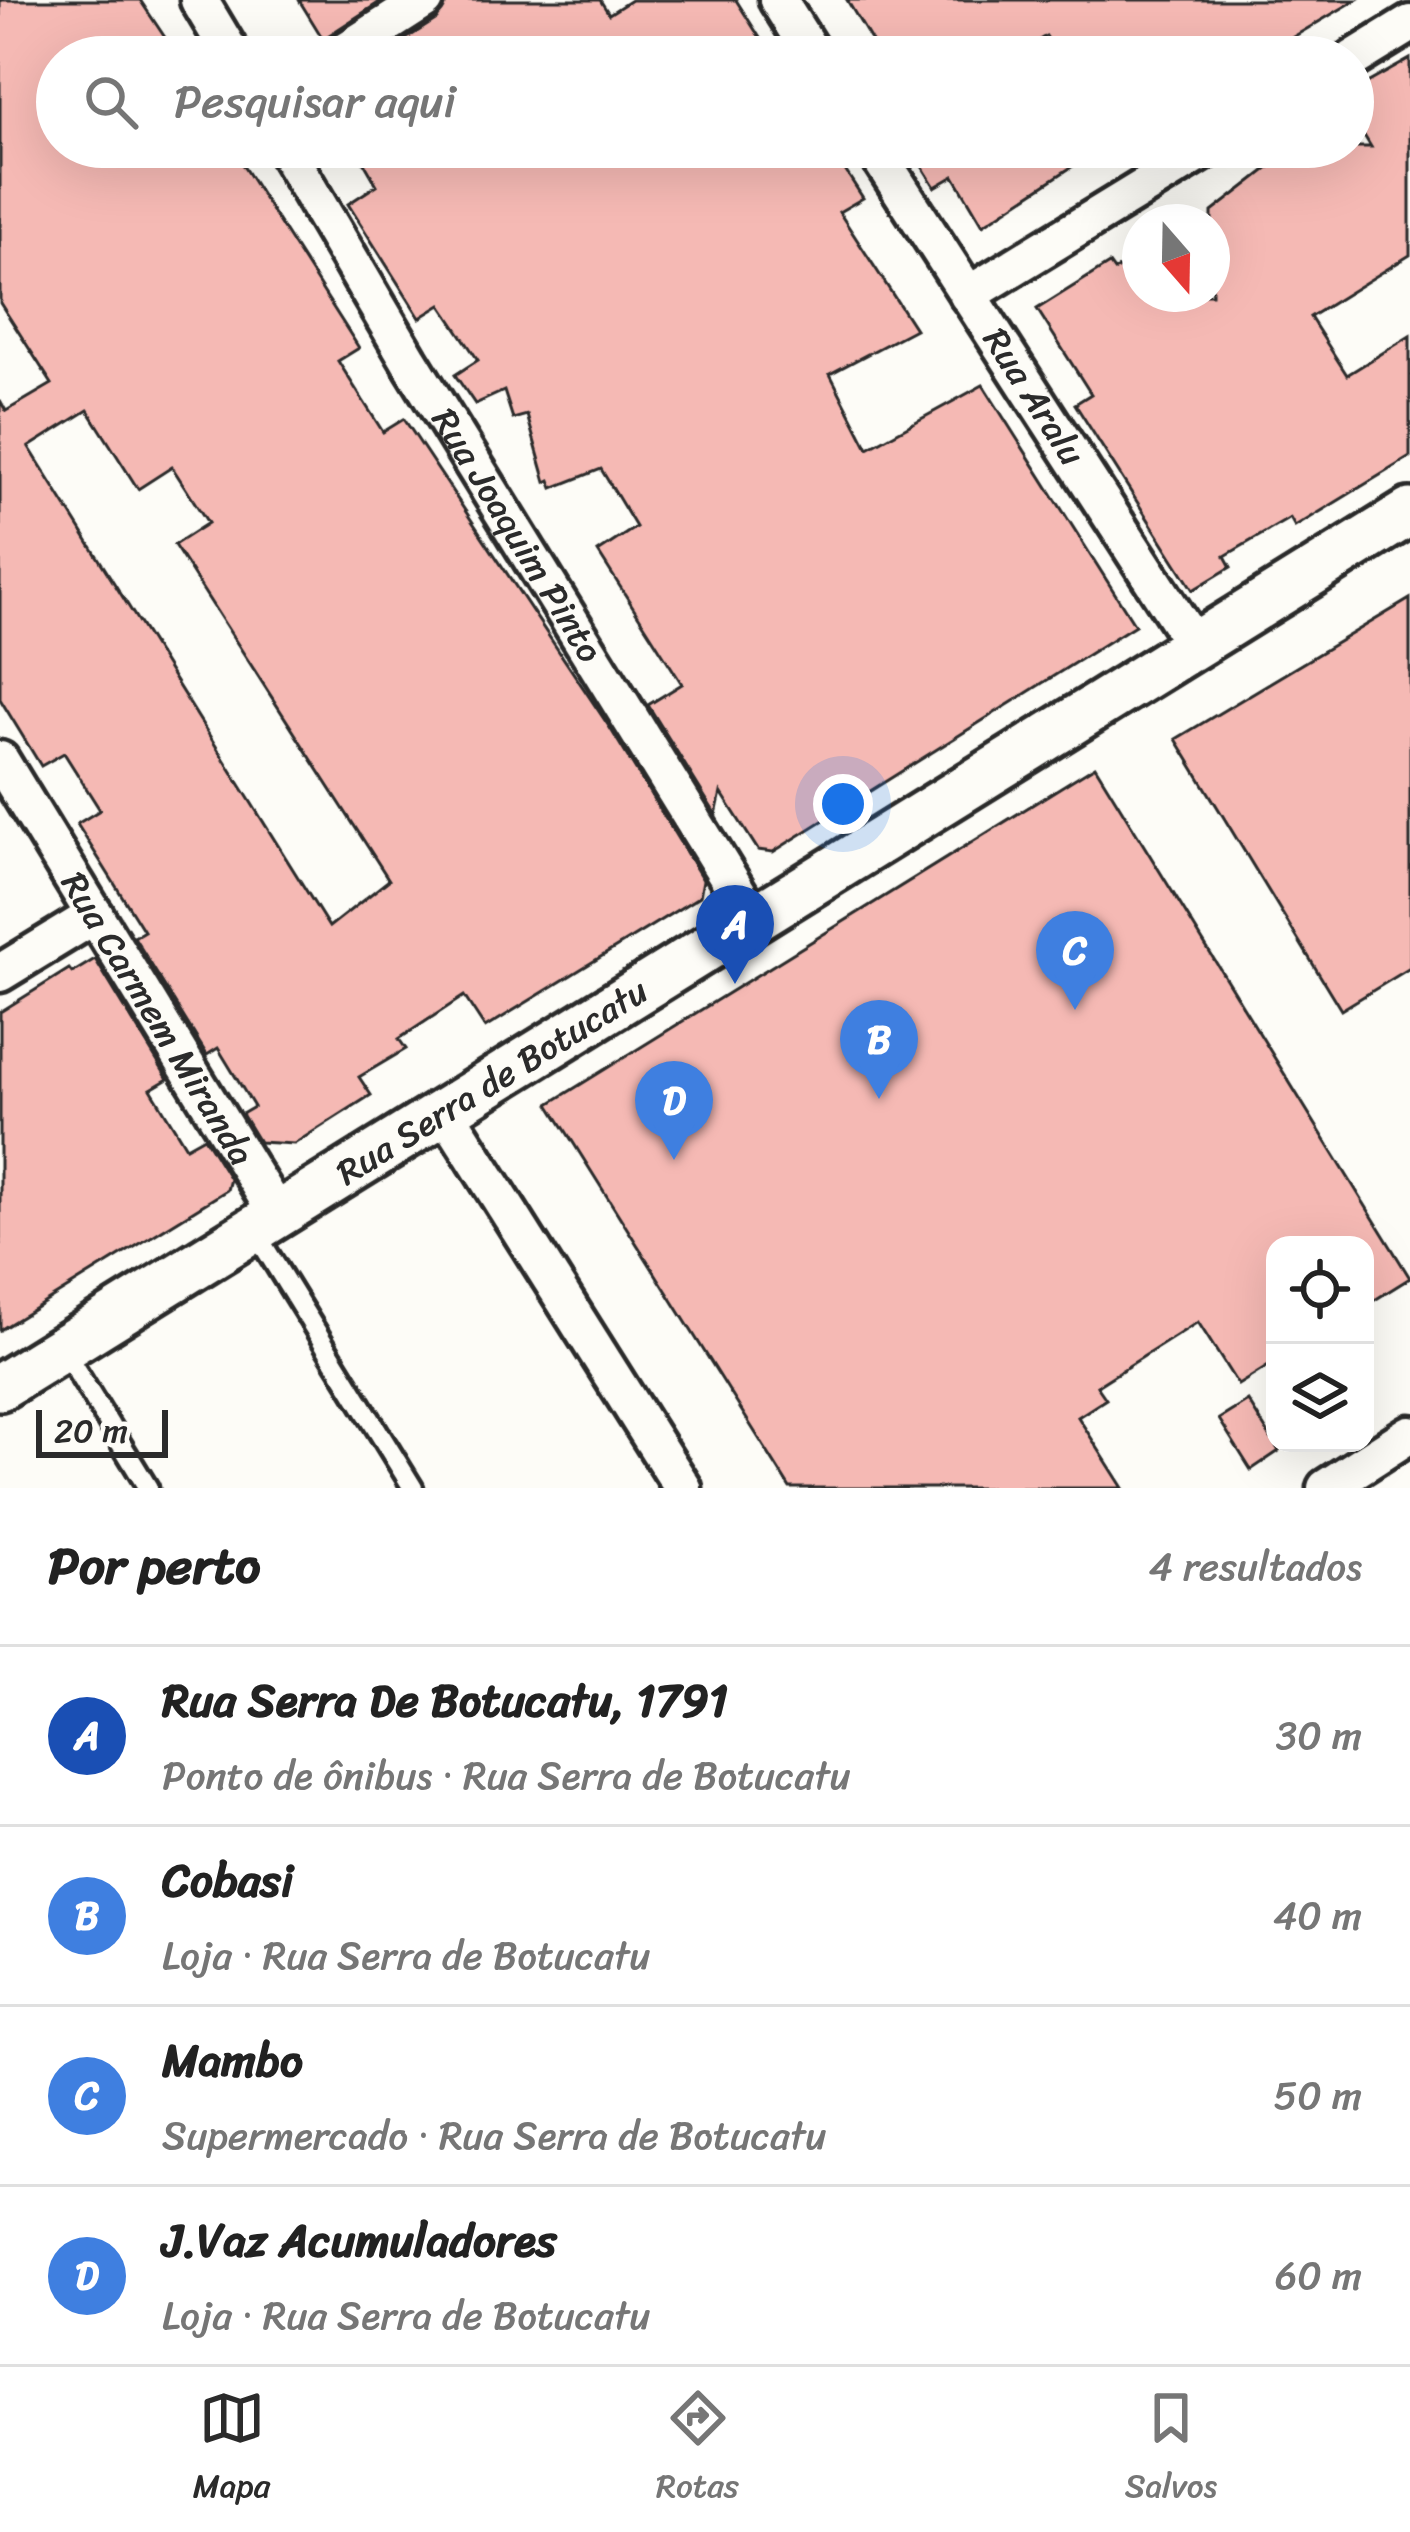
<!DOCTYPE html>
<html lang="pt">
<head>
<meta charset="utf-8">
<style>
  :root { --surface:#fff; --page:#f6f6f6; --text:#222; --muted:#767676; --line:#e0e0e0; --accent:#2b2b2b }
  body { margin:0; font-family:Sriracha,sans-serif; background:var(--page); color:var(--text) }
  .controls { position:absolute; right:36px; bottom:36px; display:grid; overflow:hidden; border-radius:24px; box-shadow:0 12px 48px #0002 }
  .controls button { width:108px; height:108px; display:grid; place-items:center; padding:0; border:0; border-bottom:3px solid var(--line); background:var(--surface); color:var(--text); font:60px sans-serif }
  .compass { position:absolute; left:1122px; top:204px; width:108px; height:108px; border-radius:50%; background:var(--surface); box-shadow:0 12px 48px #0002; rotate:160deg }
  .scale { position:absolute; left:36px; bottom:30px; width:132px; box-sizing:border-box; padding-left:12px; border:6px solid #2b2b2b; border-top:0; font-size:33px; line-height:42px; white-space:nowrap; color:#2b2b2b; -webkit-text-stroke:9px #fdfcf7; paint-order:stroke }
  .you { position:absolute; left:843px; top:804px; width:42px; height:42px; margin:-30px; border:9px solid #fff; border-radius:50%; background:#1a73e8; box-shadow:0 0 0 18px #1a73e833 }
  .badge { display:grid; place-items:center; width:78px; height:78px; border-radius:50%; background:var(--accent); color:#fff; font-size:39px; font-weight:700 }
  .pin { position:absolute; translate:-50% -99px; filter:drop-shadow(0 3px 6px #0008) }
  .pin::after { content:''; position:absolute; top:63px; width:42px; height:36px; background:inherit; clip-path:polygon(0 0,100% 0,50% 100%) }
  .list { margin:0; padding:0; list-style:none }
  h2 { display:flex; justify-content:space-between; align-items:center; height:156px; margin:0; padding:0 48px; font-size:51px }
  h2 small { font-size:39px; font-weight:400; color:var(--muted) }
  .list li { display:grid; grid-template-columns:78px 1fr auto; gap:36px; align-items:center; box-sizing:border-box; height:180px; padding:0 48px; border-top:3px solid var(--line) }
  .list b { display:block; font-size:45px; white-space:nowrap }
  .list p { margin:0; font-size:39px; white-space:nowrap; color:var(--muted) }
  .list em { font-size:39px; font-style:normal; color:var(--muted) }
  .icon { flex:none; width:66px; height:66px; fill:none; stroke:currentColor; stroke-width:2; stroke-linecap:round; stroke-linejoin:round }
  .map { position:relative; flex:none; width:1410px; height:1488px; overflow:hidden }
  .search { position:absolute; background:var(--surface); box-shadow:0 12px 48px #0002; left:36px; right:36px; top:36px; height:132px; display:flex; align-items:center; gap:30px; box-sizing:border-box; padding:0 42px; border-radius:66px; color:var(--muted); font-size:45px }
  .sheet { height:876px; background:var(--surface) }
  nav { display:flex; justify-content:space-around; align-items:center; box-sizing:border-box; height:168px; border-top:3px solid var(--line); background:var(--surface); font-size:33px; color:var(--muted) }
  nav a { display:grid; justify-items:center; gap:6px }
  nav .on { color:var(--accent) }
  .map>svg:first-child { display:block }
  .building { fill:#f5b9b4; stroke:#2b2b2b; stroke-width:3; fill-rule:evenodd }
  .lines { fill:none; stroke-linecap:round; stroke-linejoin:round }
  .service-casing { stroke:#2b2b2b; stroke-width:27 }
  .minor-casing { stroke:#2b2b2b; stroke-width:45 }
  .tertiary-casing { stroke:#2b2b2b; stroke-width:54 }
  .service { stroke:#fdfcf7; stroke-width:18 }
  .minor { stroke:#fdfcf7; stroke-width:36 }
  .tertiary { stroke:#fdfcf7; stroke-width:45 }
  .labels { text-anchor:middle; dominant-baseline:central; stroke-width:10; stroke-linejoin:round; paint-order:stroke }
  .street-label { font-size:36px; fill:#2b2b2b; stroke:#fdfcf7 }
</style>
</head>
<body>
<div class="map">
<svg width="1410" height="1488" viewBox="0 0 1410 1488">
  <rect width="100%" height="100%" fill="#fdfcf7"/>
  <filter id="ink" filterUnits="userSpaceOnUse"><feTurbulence type="fractalNoise" baseFrequency=".00833" numOctaves="2"/><feDisplacementMap in="SourceGraphic" scale="24" xChannelSelector="R" yChannelSelector="G"/><feConvolveMatrix kernelMatrix="1 2 1 2 8 2 1 2 1" color-interpolation-filters="sRGB"/></filter>
  <g filter="url(#ink)">
    <!-- building -->
    <g class="building">
      <path d="M0,0H140L166,39L137,57H57V147H231L359,348L338,361L383,432L404,419L610,728L703,880L700,896L485,1028L464,996L399,1039L406,1049L359,1077L371,1095L294,1144L259,1142L242,1114L254,1107L218,1048L207,1055L134,937L144,931L77,824L100,810L64,753L41,766L0,699V400L6,411L52,384L0,303ZM88,410L138,489L172,467L208,523L174,545L389,880L329,927L29,447Z"/>
      <path d="M299,0H383L323,39Z"/>
      <path d="M447,0H600L609,14L631,0H736L772,57H378L437,19Z"/>
      <path d="M847,0H1356L1259,57H1060L1046,36L1010,57H881Z"/>
      <path d="M1410,59V255L1310,317L1347,375L1410,336V457L1295,527L1290,518L1225,556L1231,567L1193,590L1075,404L1091,394L1037,309L1109,264L1114,271L1140,255V294H1212V212L1296,147H1371L1353,117V91Z"/>
      <path d="M355,147H830L863,198L839,212L915,329L830,374L868,448L983,385L1135,625L773,852L758,850L721,792L716,815L648,705L682,684L598,552L636,527L601,469L553,488L550,480L546,482L527,415L513,419L504,391L475,404L455,375L478,360L441,305L420,318L348,204L377,185Z"/>
      <path d="M910,147H1102L983,225L954,176L935,187Z"/>
      <path d="M1410,599V968L1341,1010L1176,739Z"/>
      <path d="M1095,766L1410,1278L1365,1306V1245H1275V1362L1238,1385L1198,1322L1097,1386L1106,1399L1078,1417L1123,1488H790L549,1104Z"/>
      <path d="M95,959L168,1079L151,1089L186,1147L204,1137L230,1179L227,1190L0,1330V1012L69,969L72,973Z"/>
      <path d="M1248,1401L1279,1451L1251,1470L1219,1419Z"/>
    </g>
    <g class="lines">
      <defs>
        <g id="service">
          <path d="M255,1232L413,1488"/>
          <path d="M63,1349L148,1488"/>
        </g>
        <g id="minor">
          <path d="M199,0L233,57"/>
          <path d="M778,0L814,57"/>
          <path d="M336,57L425,0"/>
          <path d="M1353,59L1410,24"/>
          <path id="s1" d="M284,147L409,360L754,919"/>
          <path id="s2" d="M873,147L1195,646"/>
          <path d="M968,295L1210,147"/>
          <path id="s3" d="M0,760L277,1214"/>
          <path d="M0,973L95,915"/>
          <path d="M445,1111L683,1488"/>
          <path d="M1326,1488L1410,1434"/>
        </g>
        <g id="tertiary">
          <path id="s4" d="M0,1387L1410,512"/>
        </g>
      </defs>
      <!-- service casing -->
      <use href="#service" class="service-casing"/>
      <!-- minor casing -->
      <use href="#minor" class="minor-casing"/>
      <!-- tertiary casing -->
      <use href="#tertiary" class="tertiary-casing"/>
      <!-- service -->
      <use href="#service" class="service"/>
      <!-- minor -->
      <use href="#minor" class="minor"/>
      <!-- tertiary -->
      <use href="#tertiary" class="tertiary"/>
    </g>
  </g>
  <g class="labels">
    <!-- street labels -->
    <g class="street-label">
      <text stroke="none"><textPath href="#s2" startOffset="297">Rua Aralu</textPath></text>
      <text stroke="none"><textPath href="#s1" startOffset="453">Rua Joaquim Pinto</textPath></text>
      <text stroke="none"><textPath href="#s3" startOffset="303">Rua Carmem Miranda</textPath></text>
      <text stroke="none"><textPath href="#s4" startOffset="579">Rua Serra de Botucatu</textPath></text>
    </g>
  </g>
</svg>
<div class="controls">
<button><svg class="icon" aria-label="locate" viewBox="0 0 24 24"><circle cx="12" cy="12" r="6"/><path d="M12 2v4M12 18v4M2 12h4M18 12h4"/></svg></button>
<button><svg class="icon" aria-label="layers" viewBox="0 0 24 24"><path d="M12 4l9 5-9 5-9-5zM3 14l9 5 9-5"/></svg></button>
</div>
<svg class="compass" viewBox="-18 -18 36 36"><path d="M0-13l5 13h-10z" fill="#e53935"/><path d="M0 13l5-13h-10z" fill="#767676"/></svg>
<div class="scale">20 m</div>
<div class="you"></div>
<div class="pin badge" style="left:735px;top:984px;background:#1a4fb4">A</div>
<div class="pin badge" style="left:879px;top:1099px;background:#3f7fe0">B</div>
<div class="pin badge" style="left:1075px;top:1010px;background:#3f7fe0">C</div>
<div class="pin badge" style="left:674px;top:1160px;background:#3f7fe0">D</div>
<div class="search"><svg class="icon" aria-label="search" viewBox="0 0 24 24"><circle cx="10" cy="10" r="6"/><path d="M15 15l6 6"/></svg>Pesquisar aqui</div>
</div>
<section class="sheet">
<h2>Por perto<small>4 resultados</small></h2>
<ul class="list">
<li><span class="badge" style="background:#1a4fb4">A</span><div><b>Rua Serra De Botucatu, 1791</b><p>Ponto de ônibus · Rua Serra de Botucatu</p></div><em>30 m</em></li>
<li><span class="badge" style="background:#3f7fe0">B</span><div><b>Cobasi</b><p>Loja · Rua Serra de Botucatu</p></div><em>40 m</em></li>
<li><span class="badge" style="background:#3f7fe0">C</span><div><b>Mambo</b><p>Supermercado · Rua Serra de Botucatu</p></div><em>50 m</em></li>
<li><span class="badge" style="background:#3f7fe0">D</span><div><b>J.Vaz Acumuladores</b><p>Loja · Rua Serra de Botucatu</p></div><em>60 m</em></li>
</ul>
</section>
<nav>
<a class="on"><svg class="icon" aria-label="map" viewBox="0 0 24 24"><path d="M3 6l6-2 6 2 6-2v14l-6 2-6-2-6 2zM9 4v14M15 6v14"/></svg>Mapa</a>
<a><svg class="icon" aria-label="directions" viewBox="0 0 24 24"><path d="M12 3l9 9-9 9-9-9zM9 14v-3h6M13 9l2 2-2 2"/></svg>Rotas</a>
<a><svg class="icon" aria-label="saved" viewBox="0 0 24 24"><path d="M7 4h10v16l-5-4-5 4z"/></svg>Salvos</a>
</nav>
</body>
</html>
